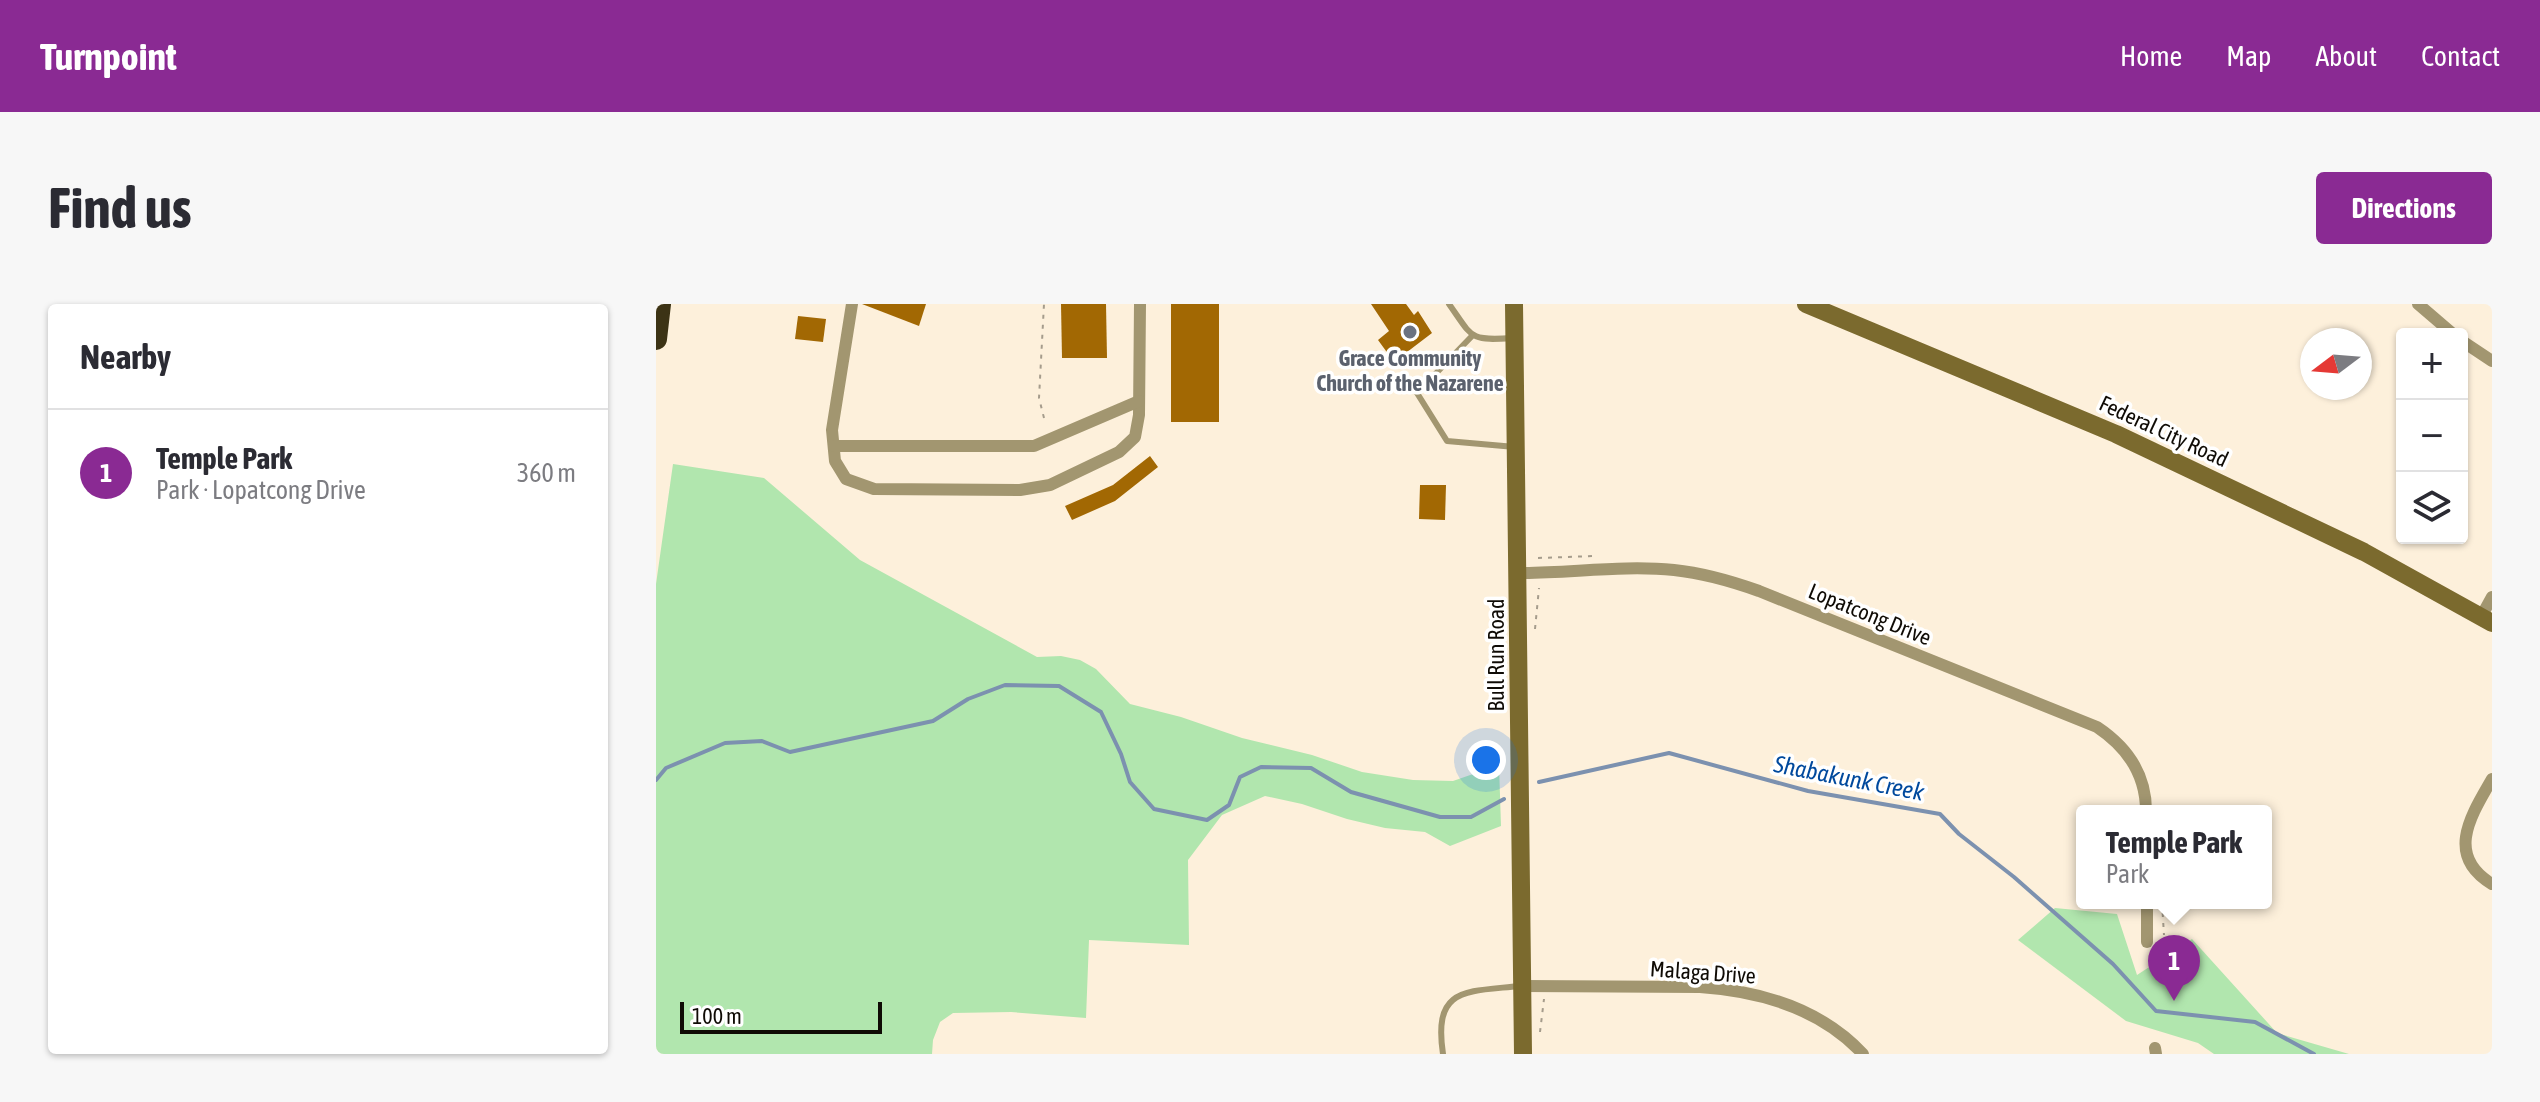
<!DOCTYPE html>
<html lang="en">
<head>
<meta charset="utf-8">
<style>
  :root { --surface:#fff; --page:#f7f7f7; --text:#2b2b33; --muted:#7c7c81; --line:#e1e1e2; --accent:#8a2a93 }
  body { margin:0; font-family:"Asap Condensed",sans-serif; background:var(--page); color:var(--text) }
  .controls { position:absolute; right:24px; top:24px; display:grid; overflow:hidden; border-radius:8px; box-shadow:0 2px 6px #0004 }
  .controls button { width:72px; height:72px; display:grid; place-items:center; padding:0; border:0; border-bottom:2px solid var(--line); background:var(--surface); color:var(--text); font:40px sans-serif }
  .compass { position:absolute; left:1644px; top:24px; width:72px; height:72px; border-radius:50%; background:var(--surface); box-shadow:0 2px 6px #0004; rotate:254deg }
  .scale { position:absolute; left:24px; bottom:20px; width:202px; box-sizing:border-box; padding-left:8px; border:4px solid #0f0b05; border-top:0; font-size:22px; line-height:28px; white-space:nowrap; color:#0f0b05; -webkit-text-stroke:6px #fff; paint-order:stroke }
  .you { position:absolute; left:830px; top:456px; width:28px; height:28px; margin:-20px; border:6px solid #fff; border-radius:50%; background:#1a73e8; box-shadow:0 0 0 12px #1a73e833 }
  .badge { display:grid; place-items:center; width:52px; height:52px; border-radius:50%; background:var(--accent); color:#fff; font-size:26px; font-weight:700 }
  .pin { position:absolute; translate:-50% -66px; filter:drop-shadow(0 2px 4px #0008) }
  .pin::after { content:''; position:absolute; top:42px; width:28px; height:24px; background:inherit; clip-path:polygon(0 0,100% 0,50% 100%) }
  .popup { position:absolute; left:1420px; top:501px; width:196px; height:104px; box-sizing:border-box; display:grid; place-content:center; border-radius:8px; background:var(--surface); filter:drop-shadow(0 2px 6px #0005); font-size:26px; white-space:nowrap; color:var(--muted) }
  .popup b { font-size:30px; color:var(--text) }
  .popup::after { content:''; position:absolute; left:50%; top:100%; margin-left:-16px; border:16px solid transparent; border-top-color:var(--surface) }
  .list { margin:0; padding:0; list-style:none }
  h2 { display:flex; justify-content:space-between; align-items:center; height:104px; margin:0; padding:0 32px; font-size:34px }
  h2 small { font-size:26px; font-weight:400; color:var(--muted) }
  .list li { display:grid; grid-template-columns:52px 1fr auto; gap:24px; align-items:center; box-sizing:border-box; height:128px; padding:0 32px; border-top:2px solid var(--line) }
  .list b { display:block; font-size:30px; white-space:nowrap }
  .list p { margin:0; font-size:26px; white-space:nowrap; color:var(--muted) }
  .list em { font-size:26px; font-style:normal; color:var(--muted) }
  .icon { flex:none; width:44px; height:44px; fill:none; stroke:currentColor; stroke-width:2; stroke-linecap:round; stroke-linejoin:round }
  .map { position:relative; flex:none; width:1836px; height:750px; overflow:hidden; border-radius:8px }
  header { display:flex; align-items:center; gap:48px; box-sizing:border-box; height:112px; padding:0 40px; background:var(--accent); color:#fff }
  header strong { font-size:38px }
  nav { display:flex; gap:44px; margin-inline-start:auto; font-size:28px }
  .intro { display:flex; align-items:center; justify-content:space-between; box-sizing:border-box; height:192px; padding:0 48px }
  h1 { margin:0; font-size:56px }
  .button { padding:20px 36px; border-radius:8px; background:var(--accent); color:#fff; font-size:28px; font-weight:700 }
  main { display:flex; gap:48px; padding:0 48px }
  aside { flex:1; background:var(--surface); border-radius:8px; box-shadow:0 2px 6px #0004 }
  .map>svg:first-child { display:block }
  .green { fill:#b1e6ae }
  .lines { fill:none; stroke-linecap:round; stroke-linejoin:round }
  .stream { stroke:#7c91af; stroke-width:4 }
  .building { fill:#a26803 }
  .path { stroke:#a59c8c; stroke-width:2; stroke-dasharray:4 6; stroke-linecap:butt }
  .lane { stroke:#a29670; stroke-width:6 }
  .street { stroke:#a29670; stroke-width:12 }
  .secondary { stroke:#7b6a2e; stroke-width:18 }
  .highway { stroke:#3c3315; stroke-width:22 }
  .worship-dot { fill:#6b7280; stroke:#fff; stroke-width:3 }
  .labels { text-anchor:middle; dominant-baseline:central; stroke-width:7; stroke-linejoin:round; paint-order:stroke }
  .worship-label { font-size:22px; font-weight:bold; fill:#5b616d; stroke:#fff }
  .street-label { font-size:22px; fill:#0f0b05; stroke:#fff }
  .water-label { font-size:24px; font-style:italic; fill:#00499d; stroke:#fff }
</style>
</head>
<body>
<header>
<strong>Turnpoint</strong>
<nav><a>Home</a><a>Map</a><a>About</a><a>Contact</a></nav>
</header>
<div class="intro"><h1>Find us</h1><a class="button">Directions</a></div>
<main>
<aside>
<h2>Nearby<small></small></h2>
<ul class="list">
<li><span class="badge">1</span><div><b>Temple Park</b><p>Park · Lopatcong Drive</p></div><em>360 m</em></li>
</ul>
</aside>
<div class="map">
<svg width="1836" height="750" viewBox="0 0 1836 750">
  <rect width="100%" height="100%" fill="#fdf0db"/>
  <!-- green -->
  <g class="green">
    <path d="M17,160L108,174L204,256L381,353L405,352L424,356L440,365L474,400L525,413L586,434L656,451L706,468L757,476L797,477L843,461L845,522L794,542L769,528L729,524L691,515L646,500L609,492L566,511L532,556L533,641L433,636L430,714L355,708L297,709L284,718L277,736L276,750H0V280Z"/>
    <path d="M1399,604L1461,610L1481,671L1536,635L1621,729L1693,750H1558L1542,739L1470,717L1362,636Z"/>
  </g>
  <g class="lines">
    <!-- stream -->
    <g class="stream">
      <path d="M0,476L10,464L69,439L106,437L134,448L277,417L312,395L349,381L403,382L445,408L465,450L474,478L498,505L551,516L573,501L584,473L605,463L655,464L695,488L784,513H815L848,495"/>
      <path d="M883,478L1013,449L1152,487L1284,510L1303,530L1358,573L1457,660L1500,707L1599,718L1658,750"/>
    </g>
  </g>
  <!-- building -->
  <g class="building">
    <path d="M206,0H270L263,22Z"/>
    <path d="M405,0H450L451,54H406Z"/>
    <rect x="515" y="0" width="48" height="118"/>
    <path d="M715,0H750L758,11L762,7L776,29L738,58L722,36L733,27Z"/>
    <path d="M142,12L170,15L167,38L139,35Z"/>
    <path d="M494,152L502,163L459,197L416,216L409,202L457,181Z"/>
    <path d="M764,181H790L789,216L763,215Z"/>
  </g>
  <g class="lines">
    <!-- path -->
    <g class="path">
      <path d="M388,114L383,94L388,0"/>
      <path d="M882,254L939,252"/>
      <path d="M879,325L883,284"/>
      <path d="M1506,599L1508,631"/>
      <path d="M884,728L888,695"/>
    </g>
    <!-- lane -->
    <g class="lane">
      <path d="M793,0C817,34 813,37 856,34"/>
      <path d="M816,32L761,89L791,137L859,143"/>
      <path d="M787,750C777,683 809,688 863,682"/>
    </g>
    <!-- street -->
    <g class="street">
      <path d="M196,0L176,126L179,157L190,175L218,185L364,186L394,181L463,148L479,133L483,111L484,0"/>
      <path d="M1762,0L1797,30"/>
      <path d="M1806,37L1836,57"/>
      <path d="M178,142H378L483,97"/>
      <path d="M863,269C915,269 967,261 1018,266C1047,269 1075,277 1103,287L1441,423C1471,443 1490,470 1490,507"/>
      <path d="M1825,313L1836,293"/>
      <path d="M1836,475C1816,510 1788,551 1836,580"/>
      <path d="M1491,599V638"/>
      <path d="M867,682L1044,683C1104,687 1164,704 1207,750"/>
      <path d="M1499,744L1500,750"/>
    </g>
    <!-- secondary -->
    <g class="secondary">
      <path d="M858,0L867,750"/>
      <path d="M1150,0L1460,130L1708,248L1836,319"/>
    </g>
    <!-- highway -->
    <path class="highway" d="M0,35L4,0"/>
  </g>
  <!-- markers -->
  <circle class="worship-dot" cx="754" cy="28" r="8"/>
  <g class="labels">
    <!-- worship labels -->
    <g class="worship-label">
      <text x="754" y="54">Grace Community<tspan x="754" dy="25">Church of the Nazarene</tspan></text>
    </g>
    <!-- street labels -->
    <g class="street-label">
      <text transform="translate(1508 127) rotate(25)">Federal City Road</text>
      <text transform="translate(1214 310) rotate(22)">Lopatcong Drive</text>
      <text transform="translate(840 351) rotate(-90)">Bull Run Road</text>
      <text transform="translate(1047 668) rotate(4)">Malaga Drive</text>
    </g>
    <!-- water labels -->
    <g class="water-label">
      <text transform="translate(1193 474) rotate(11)">Shabakunk Creek</text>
    </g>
  </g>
</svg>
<div class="controls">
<button>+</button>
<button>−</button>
<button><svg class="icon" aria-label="layers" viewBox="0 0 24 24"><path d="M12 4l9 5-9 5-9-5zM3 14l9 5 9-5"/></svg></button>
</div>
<svg class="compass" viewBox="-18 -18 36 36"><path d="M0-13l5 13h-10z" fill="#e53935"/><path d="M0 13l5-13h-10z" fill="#7c7c81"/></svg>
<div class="scale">100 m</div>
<div class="you"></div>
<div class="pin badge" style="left:1518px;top:697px">1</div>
<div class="popup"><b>Temple Park</b>Park</div>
</div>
</main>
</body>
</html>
